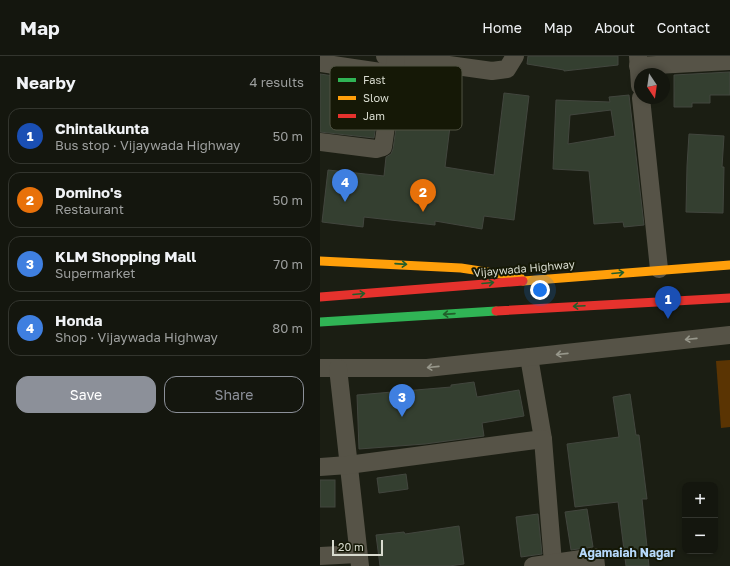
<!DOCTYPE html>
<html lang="en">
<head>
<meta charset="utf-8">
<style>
  :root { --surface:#14160e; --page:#21231c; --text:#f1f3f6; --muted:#9d9f9e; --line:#33352e; --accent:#8c9099 }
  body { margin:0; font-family:"Golos Text",sans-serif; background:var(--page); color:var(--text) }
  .controls { position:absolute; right:12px; bottom:12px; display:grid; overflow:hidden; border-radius:8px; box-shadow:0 2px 6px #0003 }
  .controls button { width:36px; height:36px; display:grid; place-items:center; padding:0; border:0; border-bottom:1px solid var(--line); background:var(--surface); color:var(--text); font:20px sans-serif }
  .compass { position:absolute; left:314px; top:12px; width:36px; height:36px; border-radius:50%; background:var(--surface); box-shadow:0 2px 6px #0003; rotate:167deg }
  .scale { position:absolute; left:12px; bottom:10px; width:51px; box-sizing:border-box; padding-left:4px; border:2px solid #d8dbcf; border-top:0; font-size:11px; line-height:14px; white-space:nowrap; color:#d8dbcf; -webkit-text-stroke:3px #151806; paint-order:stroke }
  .you { position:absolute; left:220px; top:234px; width:14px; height:14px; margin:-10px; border:3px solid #fff; border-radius:50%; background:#1a73e8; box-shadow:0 0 0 6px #1a73e833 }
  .badge { display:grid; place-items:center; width:26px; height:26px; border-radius:50%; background:var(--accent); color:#fff; font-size:13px; font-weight:700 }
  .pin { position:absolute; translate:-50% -33px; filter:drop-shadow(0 1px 2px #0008) }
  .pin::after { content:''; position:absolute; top:21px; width:14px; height:12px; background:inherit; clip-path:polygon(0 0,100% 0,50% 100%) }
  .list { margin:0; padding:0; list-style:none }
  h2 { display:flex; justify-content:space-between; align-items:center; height:52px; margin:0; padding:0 16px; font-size:17px }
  h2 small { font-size:13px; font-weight:400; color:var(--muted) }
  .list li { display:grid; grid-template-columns:26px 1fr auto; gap:12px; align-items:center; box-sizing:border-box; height:56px; margin:0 8px 8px; padding:0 8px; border:1px solid var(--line); border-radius:12px }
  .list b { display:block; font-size:15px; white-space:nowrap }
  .list p { margin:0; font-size:13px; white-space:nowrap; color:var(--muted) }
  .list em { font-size:13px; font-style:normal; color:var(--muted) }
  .actions { display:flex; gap:8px; padding:12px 16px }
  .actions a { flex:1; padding:9px 0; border:1px solid var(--accent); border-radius:12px; text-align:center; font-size:14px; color:var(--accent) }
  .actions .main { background:var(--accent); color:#fff }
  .map { position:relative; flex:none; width:410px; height:510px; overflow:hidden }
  header { display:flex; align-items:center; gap:24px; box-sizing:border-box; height:56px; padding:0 20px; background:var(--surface); border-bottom:1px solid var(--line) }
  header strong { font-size:19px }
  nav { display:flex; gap:22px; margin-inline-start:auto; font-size:14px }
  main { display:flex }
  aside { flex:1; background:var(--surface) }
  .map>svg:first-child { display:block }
  .green { fill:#5a3403 }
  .building { fill:#343f30; stroke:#42463e; fill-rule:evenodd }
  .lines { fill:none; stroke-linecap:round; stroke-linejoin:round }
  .street { stroke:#565347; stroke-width:18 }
  .fast { stroke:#30b455; stroke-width:9 }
  .slow { stroke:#ff9f0a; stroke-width:9 }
  .jam { stroke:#e5322d; stroke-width:9 }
  .oneway { stroke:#215e2a }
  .oneway2 { stroke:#97978b }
  .labels { text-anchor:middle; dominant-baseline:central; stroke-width:4; stroke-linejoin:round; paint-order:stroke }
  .street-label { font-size:11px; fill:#d8dbcf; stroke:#151806 }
  .neighbourhood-label { font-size:12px; font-weight:bold; fill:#b6d9fb; stroke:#151806 }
  .key { fill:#151806; stroke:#505242; stroke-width:1 }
  .key-label { font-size:11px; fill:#d8dbcf }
</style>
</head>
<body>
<header>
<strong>Map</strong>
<nav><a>Home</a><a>Map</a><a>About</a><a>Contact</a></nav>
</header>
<main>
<aside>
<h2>Nearby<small>4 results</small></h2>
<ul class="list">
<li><span class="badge" style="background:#1a4fb4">1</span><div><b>Chintalkunta</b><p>Bus stop · Vijaywada Highway</p></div><em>50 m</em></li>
<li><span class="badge" style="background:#e8710a">2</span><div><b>Domino's</b><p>Restaurant</p></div><em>50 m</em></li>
<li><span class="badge" style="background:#3f7fe0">3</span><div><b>KLM Shopping Mall</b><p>Supermarket</p></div><em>70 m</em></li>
<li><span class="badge" style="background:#3f7fe0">4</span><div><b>Honda</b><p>Shop · Vijaywada Highway</p></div><em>80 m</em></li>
</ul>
<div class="actions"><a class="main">Save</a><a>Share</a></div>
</aside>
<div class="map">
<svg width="410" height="510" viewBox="0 0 410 510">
  <rect width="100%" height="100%" fill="#1b1e13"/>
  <!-- green -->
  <path class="green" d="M410,304V371L401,372L396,305Z"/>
  <!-- building -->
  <g class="building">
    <path d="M208,0H298V9L244,15V14L207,8Z"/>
    <path d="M410,16V39H390V47H372V51H354V19Z"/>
    <path d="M0,18L62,27L54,82L0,76Z"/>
    <path d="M83,24L135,30L125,111L174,119L184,37L209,40L194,164L164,160L162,173L115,165V169L44,161L43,171L2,166L8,114L64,120L66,101L71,98L73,93Z"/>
    <path d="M309,39L324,169L304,171L303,166L274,168L269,115L233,113L236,44L290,46L289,41ZM291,54L295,80L248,88L250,59Z"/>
    <path d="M369,78L404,80L402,111H404L403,157L366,156L367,110Z"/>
    <path d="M154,326L157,341L199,334L204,360L162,367L164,380L105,388L39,393L37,339L131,331V329Z"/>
    <path d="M310,338L316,379H319L327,443H322L329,510H306L298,446L255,451L247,388L299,381L293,341Z"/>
    <path d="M86,418L88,433L59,437L57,422Z"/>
    <rect x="0" y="424" width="15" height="27"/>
    <path d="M267,453L273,491L251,494L245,456Z"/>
    <path d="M218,458L222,498L201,501L196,461Z"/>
    <path d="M139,470L144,508L129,510H60L56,479L84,476L85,478Z"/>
  </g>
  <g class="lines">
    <!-- street -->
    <g class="street">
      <path d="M65,0L172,15L187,13L195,0"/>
      <path d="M318,0L320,30"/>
      <path d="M0,7L74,18"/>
      <path d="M318,10L410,5"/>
      <path d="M321,42L339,213"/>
      <path d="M0,86L56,93L63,91L76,2"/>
      <path d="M209,301L223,383"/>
      <path d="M0,312H107L410,279"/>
      <path d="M18,312L40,510"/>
      <path d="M0,411L28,409L223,383L233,507"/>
      <path d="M0,500L38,498"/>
      <path d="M213,510L275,501L276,510"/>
    </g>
    <!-- fast -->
    <path class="fast" d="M0,266L176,255"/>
    <!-- slow -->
    <g class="slow">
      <path d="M0,205L141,212L200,221"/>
      <path d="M203,225L410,209"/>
    </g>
    <!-- jam -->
    <g class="jam">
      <path d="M0,241L203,225"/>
      <path d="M176,255L410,242"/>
    </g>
  </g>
  <!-- one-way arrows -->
  <defs><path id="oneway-shaft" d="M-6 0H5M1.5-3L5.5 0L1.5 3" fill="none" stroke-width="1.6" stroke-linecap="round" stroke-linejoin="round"/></defs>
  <g class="oneway">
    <use href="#oneway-shaft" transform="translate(81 208) rotate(4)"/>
    <use href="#oneway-shaft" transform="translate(298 217) rotate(-5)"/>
    <use href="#oneway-shaft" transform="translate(168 227) rotate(-5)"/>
    <use href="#oneway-shaft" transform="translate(39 238) rotate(-5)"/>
    <use href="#oneway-shaft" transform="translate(259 250) rotate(177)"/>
    <use href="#oneway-shaft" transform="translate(129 258) rotate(176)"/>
  </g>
  <g class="oneway2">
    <use href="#oneway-shaft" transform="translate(371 283) rotate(174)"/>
    <use href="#oneway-shaft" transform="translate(242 298) rotate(174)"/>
    <use href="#oneway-shaft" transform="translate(113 311) rotate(174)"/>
  </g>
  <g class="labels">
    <!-- street labels -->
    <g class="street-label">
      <text transform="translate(204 212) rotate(-5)">Vijaywada Highway</text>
    </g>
    <!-- neighbourhood labels -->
    <g class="neighbourhood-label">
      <text x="307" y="496">Agamaiah Nagar</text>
    </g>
  </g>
  <!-- legend -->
  <rect x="10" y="10" width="132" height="64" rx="6" class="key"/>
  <rect x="18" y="22" width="18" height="4" fill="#30b455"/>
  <rect x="18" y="40" width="18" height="4" fill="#ff9f0a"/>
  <rect x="18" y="58" width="18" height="4" fill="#e5322d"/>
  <g class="key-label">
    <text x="43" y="28">Fast</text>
    <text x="43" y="46">Slow</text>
    <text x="43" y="64">Jam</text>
  </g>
</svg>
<div class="controls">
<button>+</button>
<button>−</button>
</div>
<svg class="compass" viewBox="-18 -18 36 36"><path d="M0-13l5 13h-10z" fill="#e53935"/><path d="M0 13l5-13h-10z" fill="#9d9f9e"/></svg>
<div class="scale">20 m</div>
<div class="you"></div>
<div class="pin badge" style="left:348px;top:263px;background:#1a4fb4">1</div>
<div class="pin badge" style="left:103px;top:156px;background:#e8710a">2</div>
<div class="pin badge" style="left:82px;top:361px;background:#3f7fe0">3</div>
<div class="pin badge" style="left:25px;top:146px;background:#3f7fe0">4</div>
</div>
</main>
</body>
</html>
